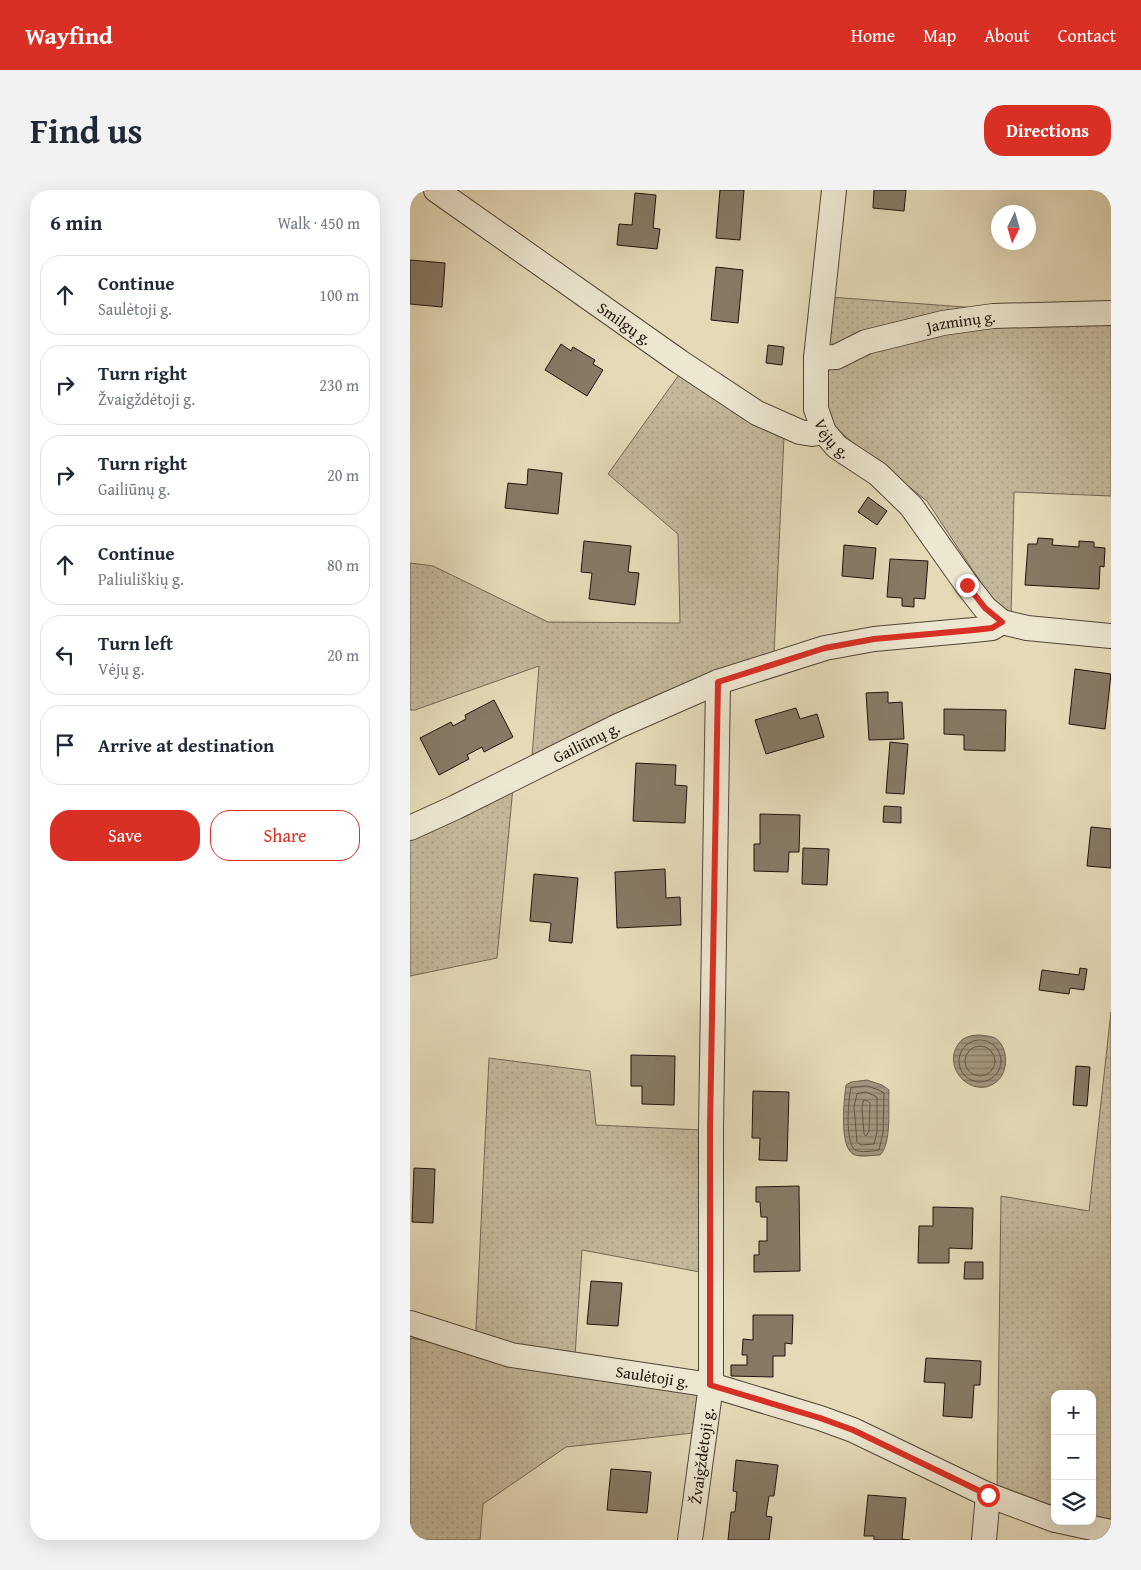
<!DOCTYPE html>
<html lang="en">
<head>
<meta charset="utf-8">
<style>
  :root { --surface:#fff; --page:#f2f2f3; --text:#1f2937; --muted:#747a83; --line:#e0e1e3; --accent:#d93025 }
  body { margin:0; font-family:"Gentium Book Plus",serif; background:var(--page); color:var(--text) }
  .controls { position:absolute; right:15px; bottom:15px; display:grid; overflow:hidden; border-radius:10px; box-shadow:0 5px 20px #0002 }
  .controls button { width:45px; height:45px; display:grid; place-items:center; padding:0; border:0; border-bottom:1px solid var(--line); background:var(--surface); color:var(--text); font:25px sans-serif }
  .compass { position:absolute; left:581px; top:15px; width:45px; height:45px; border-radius:50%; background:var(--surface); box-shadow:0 5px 20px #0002; rotate:185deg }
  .stop { position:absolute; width:15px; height:15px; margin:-11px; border:4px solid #d93025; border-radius:50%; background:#fff }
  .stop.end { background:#d93025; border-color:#fff; box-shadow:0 1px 5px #0008 }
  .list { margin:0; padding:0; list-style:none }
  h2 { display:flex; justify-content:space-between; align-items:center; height:65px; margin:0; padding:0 20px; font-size:21px }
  h2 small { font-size:16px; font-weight:400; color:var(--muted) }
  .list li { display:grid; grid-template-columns:32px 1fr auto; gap:15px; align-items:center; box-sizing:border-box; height:80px; margin:0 10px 10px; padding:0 10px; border:1px solid var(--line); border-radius:20px }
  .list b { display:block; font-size:19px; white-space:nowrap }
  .list p { margin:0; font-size:16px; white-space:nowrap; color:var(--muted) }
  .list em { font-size:16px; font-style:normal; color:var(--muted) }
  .actions { display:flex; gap:10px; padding:15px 20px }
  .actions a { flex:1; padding:11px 0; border:1px solid var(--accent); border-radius:20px; text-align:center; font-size:18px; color:var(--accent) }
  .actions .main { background:var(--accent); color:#fff }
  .icon { flex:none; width:28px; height:28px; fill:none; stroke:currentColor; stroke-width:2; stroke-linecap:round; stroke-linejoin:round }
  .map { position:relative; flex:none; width:701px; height:1350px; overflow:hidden; border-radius:20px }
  header { display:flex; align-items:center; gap:30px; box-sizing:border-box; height:70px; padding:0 25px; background:var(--accent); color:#fff }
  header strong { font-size:24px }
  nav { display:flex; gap:28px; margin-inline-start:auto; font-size:18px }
  .intro { display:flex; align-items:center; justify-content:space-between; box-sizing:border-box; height:120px; padding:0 30px }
  h1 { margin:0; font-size:35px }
  .button { padding:12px 22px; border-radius:20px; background:var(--accent); color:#fff; font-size:18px; font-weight:700 }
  main { display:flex; gap:30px; padding:0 30px }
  aside { flex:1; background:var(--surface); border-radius:20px; box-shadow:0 5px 20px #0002 }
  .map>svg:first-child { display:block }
  .grass { fill:url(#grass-dots); stroke:#726654 }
  .water { fill:url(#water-rules); stroke:#6e6250 }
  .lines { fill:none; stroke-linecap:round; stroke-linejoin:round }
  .shore { stroke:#625445; stroke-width:1 }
  .building { fill:#867a65; stroke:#21130c }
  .minor-casing { stroke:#524537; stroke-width:26 }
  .minor { stroke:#ede7d1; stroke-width:24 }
  .route { stroke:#d93025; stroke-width:6 }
  .labels { text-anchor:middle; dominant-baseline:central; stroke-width:4; stroke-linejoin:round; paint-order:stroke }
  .street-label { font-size:16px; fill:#21130c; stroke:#ede7d1 }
</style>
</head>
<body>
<header>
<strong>Wayfind</strong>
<nav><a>Home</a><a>Map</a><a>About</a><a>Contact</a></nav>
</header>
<div class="intro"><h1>Find us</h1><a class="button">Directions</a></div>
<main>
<aside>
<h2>6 min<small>Walk · 450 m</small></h2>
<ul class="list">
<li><svg class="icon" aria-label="ahead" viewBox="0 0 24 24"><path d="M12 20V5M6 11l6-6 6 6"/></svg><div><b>Continue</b><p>Saulėtoji g.</p></div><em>100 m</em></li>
<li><svg class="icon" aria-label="right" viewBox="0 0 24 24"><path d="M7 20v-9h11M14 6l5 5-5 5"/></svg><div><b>Turn right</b><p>Žvaigždėtoji g.</p></div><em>230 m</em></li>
<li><svg class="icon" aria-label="right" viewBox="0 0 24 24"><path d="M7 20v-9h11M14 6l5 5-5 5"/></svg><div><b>Turn right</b><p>Gailiūnų g.</p></div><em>20 m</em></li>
<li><svg class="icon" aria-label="ahead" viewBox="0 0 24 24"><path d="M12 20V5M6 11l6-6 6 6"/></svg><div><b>Continue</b><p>Paliuliškių g.</p></div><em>80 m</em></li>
<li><svg class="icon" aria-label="left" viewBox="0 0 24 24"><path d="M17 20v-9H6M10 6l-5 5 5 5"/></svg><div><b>Turn left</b><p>Vėjų g.</p></div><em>20 m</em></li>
<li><svg class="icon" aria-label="arrive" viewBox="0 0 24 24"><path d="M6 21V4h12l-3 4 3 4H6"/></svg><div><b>Arrive at destination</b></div></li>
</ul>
<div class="actions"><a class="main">Save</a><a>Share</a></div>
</aside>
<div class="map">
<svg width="701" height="1350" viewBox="0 0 701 1350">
  <defs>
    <pattern id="grass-dots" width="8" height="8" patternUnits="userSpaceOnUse" patternTransform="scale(1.25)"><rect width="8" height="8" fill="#c3b89b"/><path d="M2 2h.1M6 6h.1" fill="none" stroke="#a79d84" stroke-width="1.8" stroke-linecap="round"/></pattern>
    <pattern id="water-rules" width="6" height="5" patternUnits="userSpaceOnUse" patternTransform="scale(1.25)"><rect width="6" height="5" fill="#a2967e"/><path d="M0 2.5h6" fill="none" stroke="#847966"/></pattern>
  </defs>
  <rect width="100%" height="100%" fill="#e4dab8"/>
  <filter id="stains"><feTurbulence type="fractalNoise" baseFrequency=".004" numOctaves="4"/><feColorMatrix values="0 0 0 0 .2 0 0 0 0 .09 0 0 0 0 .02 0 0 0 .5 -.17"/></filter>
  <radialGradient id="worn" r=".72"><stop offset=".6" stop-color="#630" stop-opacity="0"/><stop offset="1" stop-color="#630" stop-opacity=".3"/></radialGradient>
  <!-- grass -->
  <g class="grass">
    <path d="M420,107L701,128V306L604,302L601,426L591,423L517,311L421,235L411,203Z"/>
    <path d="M271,182L374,247L364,464L122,566L129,476L5,520H0V373L23,376L138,432L270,433L268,344L198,284Z"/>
    <path d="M103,597L87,768L0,786V649Z"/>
    <path d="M701,822V1330L682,1326V1204H645V1317L587,1303L591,1006L679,1021Z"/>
    <path d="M79,868L180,881L186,935L291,940L290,1082L172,1060L164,1181L288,1203L283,1243L156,1257L73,1314L70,1350H0V1148L65,1160Z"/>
  </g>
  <!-- water -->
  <g class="water">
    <path d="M570,845C575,846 581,846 585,848C596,855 598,872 593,883C590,890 584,895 576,897C550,901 532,868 552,850C557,846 564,845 570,845Z"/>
    <path d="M457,890L472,895L479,900C478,916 482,954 470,965C462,965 450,968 443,964C429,956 434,910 436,895L441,892Z"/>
  </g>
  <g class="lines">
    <!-- shore -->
    <g class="shore">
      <circle cx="570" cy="871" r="21"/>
      <circle cx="570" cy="871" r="15"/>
      <path d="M457,896L469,900L474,903L473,943L469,960C463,961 451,963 445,960C435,953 438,909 441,898Z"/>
      <path d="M456,902L467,907V942L464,954L451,955L447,952L444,917L447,904Z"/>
      <path d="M454,910L458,911L460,913L459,941L456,946L454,944L452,918Z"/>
    </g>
  </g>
  <!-- building -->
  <g class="building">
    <path d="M310,0H334L330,50L306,48Z"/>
    <path d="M464,0H496L494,21L463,18Z"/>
    <path d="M225,3L246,5L243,38L250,39L247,59L207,55L209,34L222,35Z"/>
    <path d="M0,70L35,73L32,117L0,114Z"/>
    <path d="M306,77L333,80L328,133L301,130Z"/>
    <path d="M151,154L161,161L163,157L185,170L183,174L193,180L177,206L135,180Z"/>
    <path d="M358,155L374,157L372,175L356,173Z"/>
    <path d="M118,279L152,283L148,324L95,318L98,293L117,295Z"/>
    <path d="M458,307L477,321L467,335L448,322Z"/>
    <path d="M628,348L643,349L642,355L669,357V351L684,352V357L695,358L694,377L690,376L689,399L615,395L618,354H627Z"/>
    <path d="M174,351L221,356L218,382L229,383L225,415L179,409L182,383L171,382Z"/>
    <path d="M434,355L466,358L463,389L432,386Z"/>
    <path d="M480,369L518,371L515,409L504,408V417L492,416V408L477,407Z"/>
    <path d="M665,479L701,484L695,539L659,534Z"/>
    <path d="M478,502V513L492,512L494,549L459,550L456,503Z"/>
    <path d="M84,510L103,547L74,562L72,557L57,565L59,569L29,585L10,548L41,532L43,536L56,529L55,525Z"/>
    <path d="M386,518L390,529L407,524L414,547L356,564L345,530Z"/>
    <path d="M534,519L596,520L595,561L554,560V545L534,544Z"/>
    <path d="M480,552L498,554L494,604L476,603Z"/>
    <path d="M226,573L266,575L265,595L277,596L275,633L223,631Z"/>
    <path d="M474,616L491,617V633L473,632Z"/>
    <path d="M350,624L390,625L389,662H379L378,682L344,681V654H350Z"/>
    <path d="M681,637L701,639V678L677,676Z"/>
    <path d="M393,658L419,659L417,695L392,694Z"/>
    <path d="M255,679L256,708L270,707L271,735L207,738L205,682Z"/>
    <path d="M124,684L168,688L162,753L139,751L141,733L120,731Z"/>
    <path d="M670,778L677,779L674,800L660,798L659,804L629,800L632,780L669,785Z"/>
    <path d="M221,865L265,866L264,915L232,914V896H221Z"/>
    <path d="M666,876L680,877L677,916L663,915Z"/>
    <path d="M343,901L379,902L377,971L349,970L350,948H342Z"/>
    <path d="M4,978L25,979L23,1033L2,1032Z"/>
    <path d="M389,996L390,1081L344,1082V1065H349V1051H357V1027H351L350,1012H346V997Z"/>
    <path d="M523,1017L563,1018L562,1059L539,1058V1073H508L509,1036H523Z"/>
    <path d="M555,1072H573V1089H554Z"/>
    <path d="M181,1091L212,1093L208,1136L177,1134Z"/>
    <path d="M343,1125H383L382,1154L375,1153V1166H363V1187L321,1186V1175H337V1165H332L333,1149L343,1150Z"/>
    <path d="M516,1168L571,1171L570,1195H564L562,1228L533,1226L535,1193L514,1192Z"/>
    <path d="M326,1270L368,1275L364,1306H359L356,1326L362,1327L359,1350H318L321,1322H325L327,1302L323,1301Z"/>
    <path d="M201,1279L241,1282L237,1323L197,1320Z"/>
    <path d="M458,1305L496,1308L492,1349L500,1350H464V1346H454Z"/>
  </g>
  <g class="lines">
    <defs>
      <g id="minor">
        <path id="s1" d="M26,0L270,172L347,223L390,242L402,244L414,242"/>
        <path id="s2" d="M424,0L406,168V219L414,242L427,257L468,284L501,316L557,395L575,418L592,432L617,438L701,446"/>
        <path id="s3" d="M406,168L426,167L456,152L533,133L583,126L701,123"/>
        <path id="s4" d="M0,638L46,617L208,536L308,492L415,458L464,449L564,440L582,438L592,432"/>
        <path id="s5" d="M0,1133L101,1165L301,1195L410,1228L443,1240L578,1305L645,1330"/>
        <path d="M650,1331L701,1342"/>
        <path id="s6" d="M280,1350L301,1195V938L308,492"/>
        <path d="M574,1350L578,1305"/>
      </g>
    </defs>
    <!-- minor casing -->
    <use href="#minor" class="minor-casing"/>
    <!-- minor -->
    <use href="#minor" class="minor"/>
  </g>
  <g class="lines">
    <!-- route -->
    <path class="route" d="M557,395L575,418L592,432L582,438L564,440L464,449L415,458L308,492L300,938V1195L410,1228L443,1240L578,1305"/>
  </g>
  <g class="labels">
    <!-- street labels -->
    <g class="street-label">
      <text stroke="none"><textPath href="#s3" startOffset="151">Jazminų g.</textPath></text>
      <text stroke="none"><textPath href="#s1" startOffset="231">Smilgų g.</textPath></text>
      <text stroke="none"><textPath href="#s2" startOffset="254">Vėjų g.</textPath></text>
      <text stroke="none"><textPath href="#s4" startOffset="196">Gailiūnų g.</textPath></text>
      <text stroke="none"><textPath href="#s5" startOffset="249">Saulėtoji g.</textPath></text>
      <text stroke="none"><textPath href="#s6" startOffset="85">Žvaigždėtoji g.</textPath></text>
    </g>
  </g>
  <rect width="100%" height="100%" filter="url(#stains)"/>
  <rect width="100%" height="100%" fill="url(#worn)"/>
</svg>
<div class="controls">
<button>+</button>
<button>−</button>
<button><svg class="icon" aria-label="layers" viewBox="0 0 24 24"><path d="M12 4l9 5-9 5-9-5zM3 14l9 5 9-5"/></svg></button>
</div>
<svg class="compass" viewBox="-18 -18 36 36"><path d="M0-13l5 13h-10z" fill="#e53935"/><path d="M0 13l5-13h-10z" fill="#747a83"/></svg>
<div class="stop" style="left:578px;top:1305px"></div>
<div class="stop end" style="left:557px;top:395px"></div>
</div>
</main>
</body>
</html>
